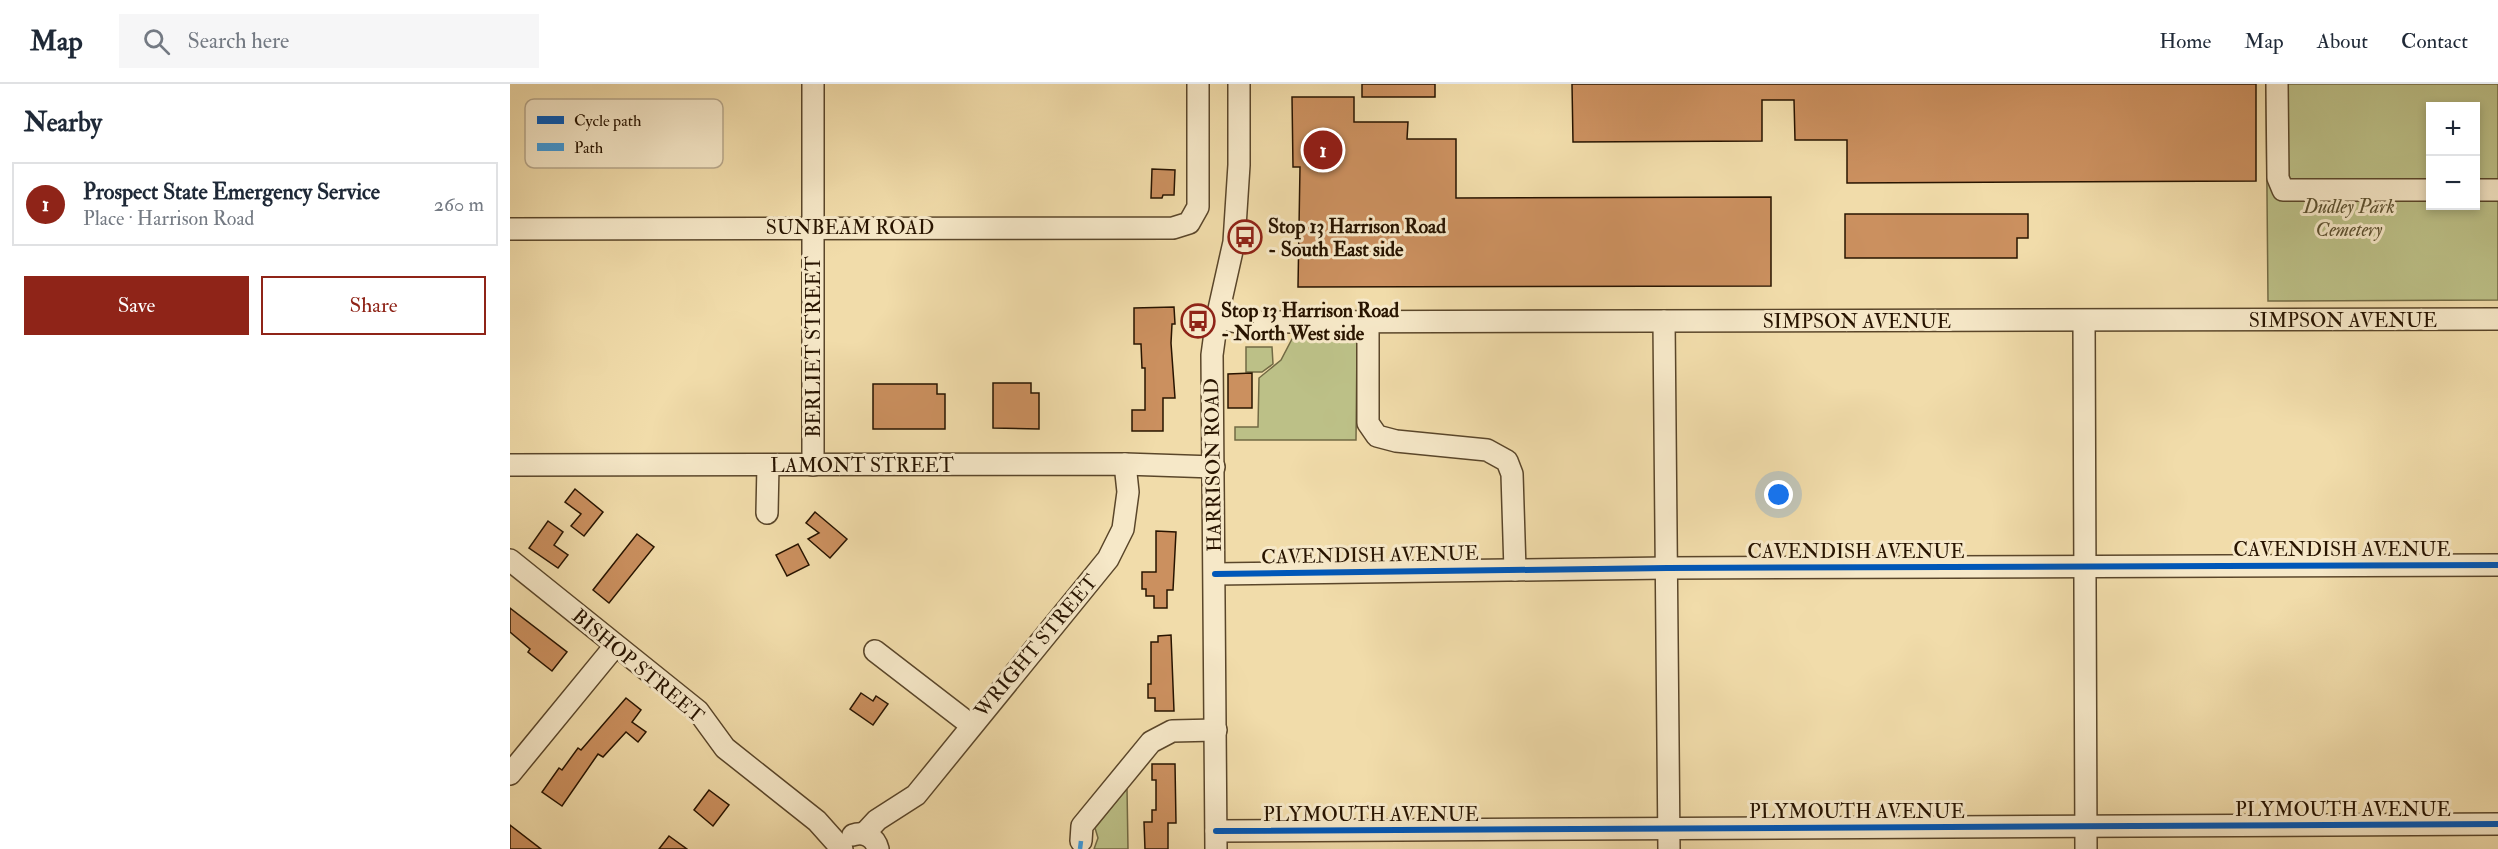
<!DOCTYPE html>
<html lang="en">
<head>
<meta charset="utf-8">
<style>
  :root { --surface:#fff; --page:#f6f6f7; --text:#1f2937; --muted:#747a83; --line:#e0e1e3; --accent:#8f2418 }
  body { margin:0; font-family:"IM FELL Double Pica",serif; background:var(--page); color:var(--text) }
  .controls { position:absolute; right:18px; top:18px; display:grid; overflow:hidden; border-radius:0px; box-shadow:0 3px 9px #0003 }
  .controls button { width:54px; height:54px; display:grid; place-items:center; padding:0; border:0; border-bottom:2px solid var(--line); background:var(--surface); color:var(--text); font:30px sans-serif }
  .you { position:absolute; left:1269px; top:411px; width:21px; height:21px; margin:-15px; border:4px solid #fff; border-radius:50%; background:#1a73e8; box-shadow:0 0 0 9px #1a73e833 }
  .badge { display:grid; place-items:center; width:39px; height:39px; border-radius:50%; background:var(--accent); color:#fff; font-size:20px; font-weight:700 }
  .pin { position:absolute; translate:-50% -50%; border:3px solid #fff; box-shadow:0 2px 6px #0006 }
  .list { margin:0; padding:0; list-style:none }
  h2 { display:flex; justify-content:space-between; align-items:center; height:78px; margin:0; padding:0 24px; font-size:26px }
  h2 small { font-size:20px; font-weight:400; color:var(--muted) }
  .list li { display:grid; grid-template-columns:39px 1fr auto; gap:18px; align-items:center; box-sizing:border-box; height:84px; margin:0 12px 12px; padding:0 12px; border:2px solid var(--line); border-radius:0px }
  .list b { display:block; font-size:22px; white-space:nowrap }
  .list p { margin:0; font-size:20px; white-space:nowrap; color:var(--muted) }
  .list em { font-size:20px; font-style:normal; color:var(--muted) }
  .actions { display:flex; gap:12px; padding:18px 24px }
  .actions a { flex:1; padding:14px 0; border:2px solid var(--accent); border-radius:0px; text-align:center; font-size:21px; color:var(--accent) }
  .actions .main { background:var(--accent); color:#fff }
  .icon { flex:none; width:33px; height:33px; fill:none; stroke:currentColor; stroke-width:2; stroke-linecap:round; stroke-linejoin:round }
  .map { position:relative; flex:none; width:1988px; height:765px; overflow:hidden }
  header { display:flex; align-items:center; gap:36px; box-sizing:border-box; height:84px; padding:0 30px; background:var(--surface); border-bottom:2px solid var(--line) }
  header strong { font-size:28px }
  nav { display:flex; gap:33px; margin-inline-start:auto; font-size:21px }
  .search { width:420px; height:54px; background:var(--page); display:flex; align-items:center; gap:15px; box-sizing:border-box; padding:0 21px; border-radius:0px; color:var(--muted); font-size:22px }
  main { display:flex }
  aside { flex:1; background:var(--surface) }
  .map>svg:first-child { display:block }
  .green { fill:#bcc087; stroke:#726a44; stroke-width:1.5; fill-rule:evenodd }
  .building { fill:#cb905f; stroke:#281400; stroke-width:1.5 }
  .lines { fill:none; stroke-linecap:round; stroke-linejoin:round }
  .minor-casing { stroke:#5a462a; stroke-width:24 }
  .minor { stroke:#f6e8c8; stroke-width:21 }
  .quiet { stroke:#3d9adc; stroke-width:4.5; stroke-dasharray:9 4.5; stroke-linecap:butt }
  .cycleway-casing { stroke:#f6e8c8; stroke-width:10 }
  .cycleway { stroke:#0057b8; stroke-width:6 }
  .labels { text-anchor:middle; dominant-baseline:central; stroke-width:6; stroke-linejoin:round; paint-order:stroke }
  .park-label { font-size:20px; font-style:italic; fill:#5c502f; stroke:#f6e8c8 }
  .poi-label { font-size:20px; font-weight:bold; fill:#281400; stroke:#f6e8c8; text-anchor:start }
  .street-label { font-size:20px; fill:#281400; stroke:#f6e8c8 }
  .key { fill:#f6e8c8; stroke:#b8a88c; stroke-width:1.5 }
  .key-label { font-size:16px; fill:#281400 }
</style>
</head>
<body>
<header>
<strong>Map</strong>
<div class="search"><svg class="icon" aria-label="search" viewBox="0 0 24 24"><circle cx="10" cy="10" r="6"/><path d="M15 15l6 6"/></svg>Search here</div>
<nav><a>Home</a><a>Map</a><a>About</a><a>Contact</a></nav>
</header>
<main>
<aside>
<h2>Nearby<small></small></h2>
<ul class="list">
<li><span class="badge">1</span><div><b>Prospect State Emergency Service</b><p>Place · Harrison Road</p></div><em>260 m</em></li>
</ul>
<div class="actions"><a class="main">Save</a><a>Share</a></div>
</aside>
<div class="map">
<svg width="1988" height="765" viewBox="0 0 1988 765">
  <rect width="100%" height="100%" fill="#f1dcaa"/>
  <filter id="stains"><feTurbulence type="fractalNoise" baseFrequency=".00333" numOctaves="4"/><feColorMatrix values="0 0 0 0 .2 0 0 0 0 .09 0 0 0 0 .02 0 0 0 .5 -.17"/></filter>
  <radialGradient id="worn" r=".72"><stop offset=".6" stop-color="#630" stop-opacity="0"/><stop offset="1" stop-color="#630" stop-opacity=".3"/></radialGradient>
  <!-- green -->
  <g class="green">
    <path d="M1756,0H1988V216L1758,217ZM1920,22H1966V122H1920Z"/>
    <path d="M843,254L847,259L846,356H725V343H748L749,294L771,276L782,255Z"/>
    <path d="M736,263H762L763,280L752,288H736Z"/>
    <path d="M617,704L618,765H584L588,754L585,744Z"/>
  </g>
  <!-- building -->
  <g class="building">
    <rect x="852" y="0" width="73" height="13"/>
    <path d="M1062,0H1746V97L1337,99V56H1285L1284,16H1252V57L1063,58Z"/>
    <path d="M782,13H844V38H898L897,55H946V114L1261,113V202L788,203L790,83H783Z"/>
    <path d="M642,85L665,86L664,111H653L652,114H641Z"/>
    <path d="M1335,130H1518V154H1507V174H1335Z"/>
    <path d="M664,223L665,240H662L661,259L665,314H653V347H622V326H635V284H632L631,260H624V224Z"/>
    <path d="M742,289V324H718V290Z"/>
    <path d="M483,299H521V309H529V345L483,344Z"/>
    <path d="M363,300H427V310H435V345H363Z"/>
    <path d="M65,405L93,428L74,452L61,442L71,430L55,418Z"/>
    <path d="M305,428L337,455L320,474L298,455L309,449L296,439Z"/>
    <path d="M38,437L53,448L44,461L58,471L48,484L19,464Z"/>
    <path d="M646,447L666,448L663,506H657V524H644V512H636V505H632V488H646Z"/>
    <path d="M127,450L144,463L99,519L83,506Z"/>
    <path d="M288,460L299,481L277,492L266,471Z"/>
    <path d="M0,524L57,568L42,587L18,568L20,565L0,548Z"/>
    <path d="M661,551L664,627H645V614H638V600H641V558H648V552Z"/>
    <path d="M351,609L363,617L366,612L378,620L363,641L340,625Z"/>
    <path d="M116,614L131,626L122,638L136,648L128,658L116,648L93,673L88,670L52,722L32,708L49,684L52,686L68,664L71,666Z"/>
    <path d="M642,680H665L666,739H658V765H635L634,738H642V726H646V696H642Z"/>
    <path d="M199,706L219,721L203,742L184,726Z"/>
    <path d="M0,741L31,765H0Z"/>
    <path d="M159,752L177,765H149Z"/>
  </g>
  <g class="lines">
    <defs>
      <g id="minor">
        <path d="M303,0V381"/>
        <path d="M1767,0L1768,94L1773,106H1920"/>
        <path d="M1966,106H1988"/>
        <path d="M0,145L663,144L679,139L688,123V0"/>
        <path d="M707,234L727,238L1988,235"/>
        <path d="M858,236V339L867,352L886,357L977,366L997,377L1002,390L1005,486"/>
        <path d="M1154,237L1159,765"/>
        <path d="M1574,237L1576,765"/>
        <path d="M0,381L615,380L704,383"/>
        <path d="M257,429L258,381"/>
        <path d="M0,476L188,627L215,664L307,737L332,765"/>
        <path d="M705,490L1157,484L1988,481"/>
        <path d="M365,567L461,641"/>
        <path d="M0,690L105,562"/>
        <path d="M706,747L1988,740"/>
        <path d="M354,750L367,736L406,711L598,475L613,445L618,408L615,380"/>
        <path d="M343,751C354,747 365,753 368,765"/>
        <path d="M571,757L572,742L641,658L662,647L706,646"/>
        <path d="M706,765L702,271L707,234L724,158L729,81V0"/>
      </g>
    </defs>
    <!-- minor casing -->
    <use href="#minor" class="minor-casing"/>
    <!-- minor -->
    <use href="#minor" class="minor"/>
    <!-- quiet -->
    <path class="quiet" d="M570,765L571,757"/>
    <defs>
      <g id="cycleway">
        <path d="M705,490L1157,484L1988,481"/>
        <path d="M706,747L1988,740"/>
      </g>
    </defs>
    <!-- cycleway casing -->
    <use href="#cycleway" class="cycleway-casing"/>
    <!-- cycleway -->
    <use href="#cycleway" class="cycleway"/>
  </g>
  <!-- icons -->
  <defs>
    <symbol id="bus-ring" viewBox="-11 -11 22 22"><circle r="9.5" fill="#f6e8c8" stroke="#8f2418" stroke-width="1.5"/><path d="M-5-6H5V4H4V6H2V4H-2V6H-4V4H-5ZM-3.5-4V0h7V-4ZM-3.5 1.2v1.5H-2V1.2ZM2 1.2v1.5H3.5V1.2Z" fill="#8f2418"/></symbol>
  </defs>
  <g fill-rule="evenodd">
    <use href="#bus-ring" x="716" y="134" width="38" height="38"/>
    <use href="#bus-ring" x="669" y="218" width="38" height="38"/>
  </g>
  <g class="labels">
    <!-- park labels -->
    <g class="park-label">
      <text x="1839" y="122">Dudley Park<tspan x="1839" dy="23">Cemetery</tspan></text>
    </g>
    <!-- poi labels -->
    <g class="poi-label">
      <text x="758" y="142">Stop 13 Harrison Road<tspan x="758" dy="23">- South East side</tspan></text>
      <text x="711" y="226">Stop 13 Harrison Road<tspan x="711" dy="23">- North West side</tspan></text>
    </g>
    <!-- street labels -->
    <g class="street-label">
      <text x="340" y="143">SUNBEAM ROAD</text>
      <text x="1833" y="236">SIMPSON AVENUE</text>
      <text x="1347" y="237">SIMPSON AVENUE</text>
      <text transform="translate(303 263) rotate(-90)">BERLIET STREET</text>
      <text x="352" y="381">LAMONT STREET</text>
      <text transform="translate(703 381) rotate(-91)">HARRISON ROAD</text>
      <text x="1832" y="465">CAVENDISH AVENUE</text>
      <text x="1346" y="467">CAVENDISH AVENUE</text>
      <text transform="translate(860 471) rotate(-1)">CAVENDISH AVENUE</text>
      <text transform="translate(526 562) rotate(-50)">WRIGHT STREET</text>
      <text transform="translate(128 582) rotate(40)">BISHOP STREET</text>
      <text x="1833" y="725">PLYMOUTH AVENUE</text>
      <text x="1347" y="727">PLYMOUTH AVENUE</text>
      <text x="861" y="730">PLYMOUTH AVENUE</text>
    </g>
  </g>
  <!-- legend -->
  <rect x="15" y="15" width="198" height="69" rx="9" class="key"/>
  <rect x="27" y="32" width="27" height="8" fill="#0057b8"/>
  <rect x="27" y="59" width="27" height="8" fill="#3d9adc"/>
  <g class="key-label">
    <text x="64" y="42">Cycle path</text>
    <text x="64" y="69">Path</text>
  </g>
  <rect width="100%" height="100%" filter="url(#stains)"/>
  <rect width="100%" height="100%" fill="url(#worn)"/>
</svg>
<div class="controls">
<button>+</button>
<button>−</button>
</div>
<div class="you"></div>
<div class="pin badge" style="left:813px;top:66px">1</div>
</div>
</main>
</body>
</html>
